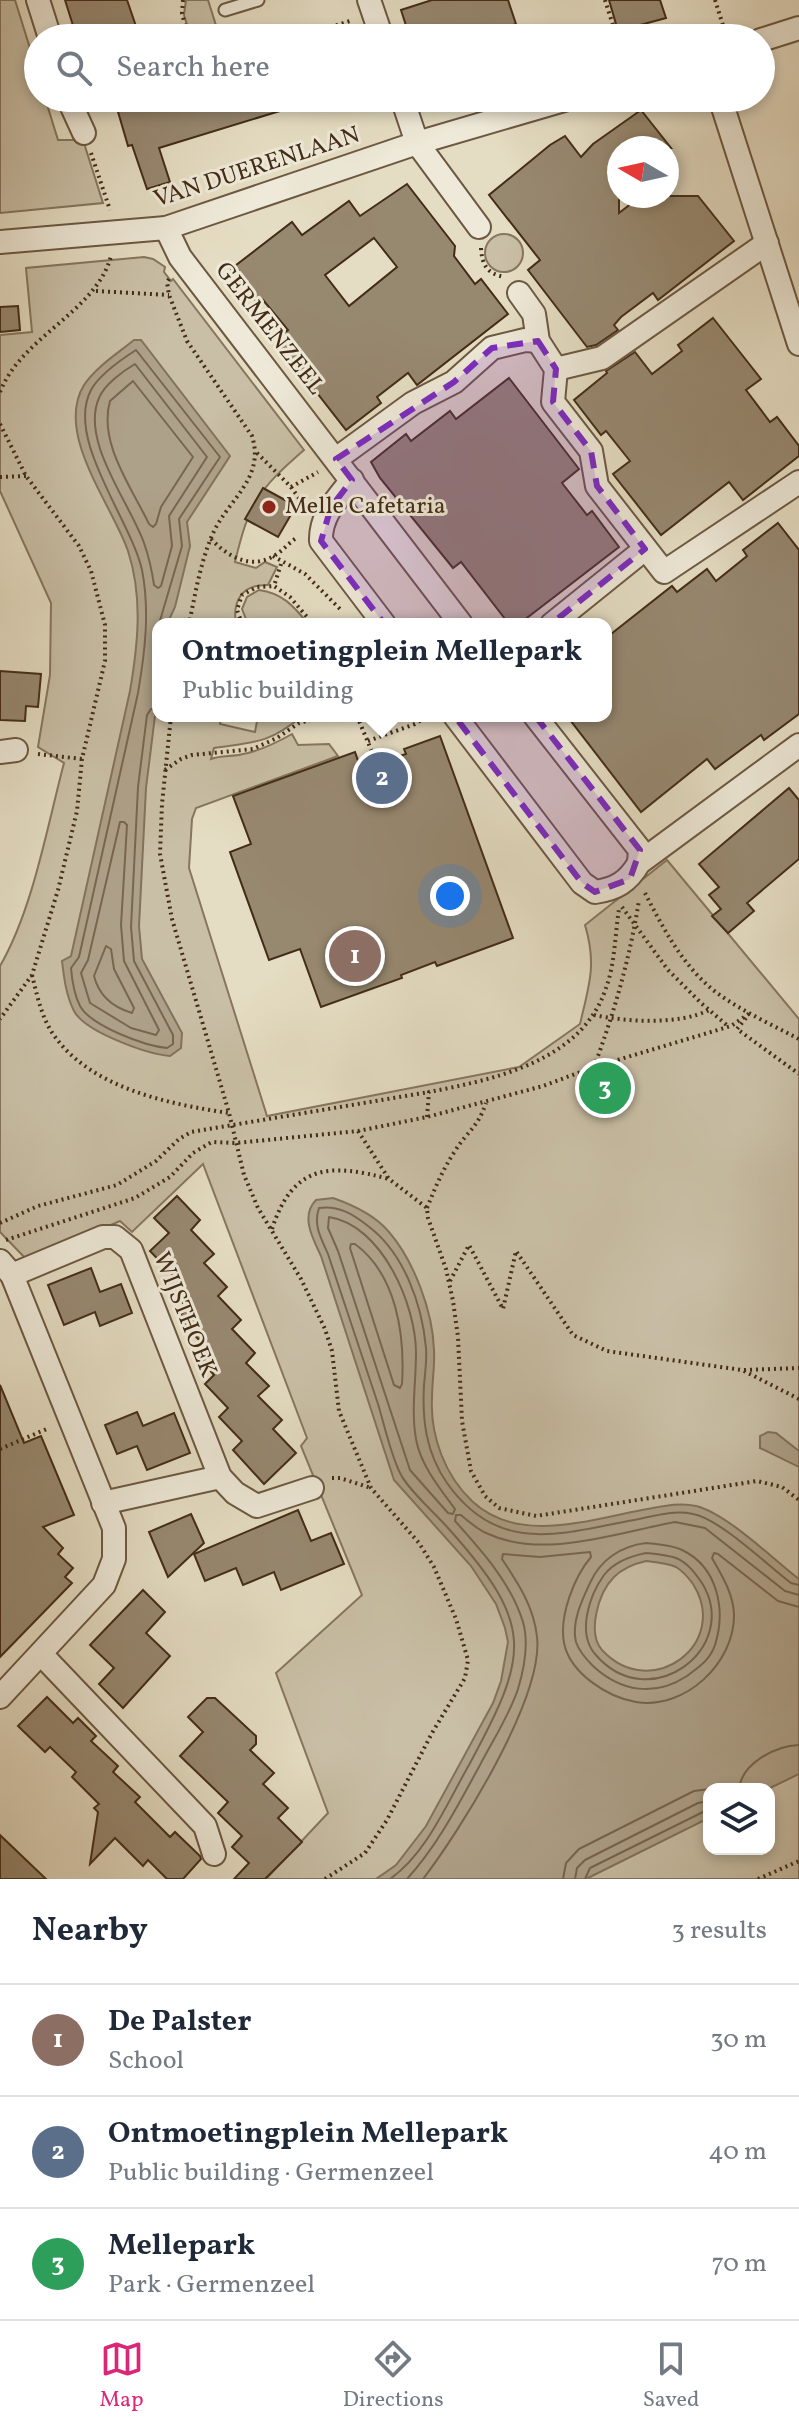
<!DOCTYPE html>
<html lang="en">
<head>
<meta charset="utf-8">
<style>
  :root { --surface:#fff; --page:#f6f6f7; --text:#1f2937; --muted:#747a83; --line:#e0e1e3; --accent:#db2777 }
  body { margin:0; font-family:Vollkorn,serif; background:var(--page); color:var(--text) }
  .controls { position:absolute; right:24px; bottom:24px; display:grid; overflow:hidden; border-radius:16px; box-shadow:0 4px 12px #0003 }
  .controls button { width:72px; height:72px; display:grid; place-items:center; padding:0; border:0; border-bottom:2px solid var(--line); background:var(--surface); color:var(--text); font:40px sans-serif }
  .compass { position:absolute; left:607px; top:136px; width:72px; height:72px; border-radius:50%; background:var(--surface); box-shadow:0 4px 12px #0003; rotate:279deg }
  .you { position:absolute; left:450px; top:896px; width:28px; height:28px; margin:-20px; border:6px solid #fff; border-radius:50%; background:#1a73e8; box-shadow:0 0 0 12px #1a73e833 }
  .badge { display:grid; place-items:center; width:52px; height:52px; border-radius:50%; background:var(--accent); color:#fff; font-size:26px; font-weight:700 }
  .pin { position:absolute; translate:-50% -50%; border:4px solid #fff; box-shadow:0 2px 8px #0006 }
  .popup { position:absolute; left:152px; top:618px; width:460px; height:104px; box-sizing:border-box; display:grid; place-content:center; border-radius:16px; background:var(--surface); filter:drop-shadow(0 2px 6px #0005); font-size:26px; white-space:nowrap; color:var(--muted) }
  .popup b { font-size:30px; color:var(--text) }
  .popup::after { content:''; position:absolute; left:50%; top:100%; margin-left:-16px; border:16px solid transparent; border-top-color:var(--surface) }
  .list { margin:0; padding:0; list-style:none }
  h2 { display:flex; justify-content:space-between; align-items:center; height:104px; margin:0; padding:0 32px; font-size:34px }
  h2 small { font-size:26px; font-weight:400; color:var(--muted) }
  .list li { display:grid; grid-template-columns:52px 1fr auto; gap:24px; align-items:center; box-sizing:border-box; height:112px; padding:0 32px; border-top:2px solid var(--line) }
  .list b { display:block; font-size:30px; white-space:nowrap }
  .list p { margin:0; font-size:26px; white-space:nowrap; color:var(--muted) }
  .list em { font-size:26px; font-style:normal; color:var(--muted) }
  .icon { flex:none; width:44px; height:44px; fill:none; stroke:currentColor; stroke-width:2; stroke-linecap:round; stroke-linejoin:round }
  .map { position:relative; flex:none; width:799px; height:1879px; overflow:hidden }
  .search { position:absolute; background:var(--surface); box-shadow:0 4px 12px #0003; left:24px; right:24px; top:24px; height:88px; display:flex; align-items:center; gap:20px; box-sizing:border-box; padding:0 28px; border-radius:44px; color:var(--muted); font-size:30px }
  .sheet { height:440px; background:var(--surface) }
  nav { display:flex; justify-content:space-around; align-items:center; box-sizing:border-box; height:112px; border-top:2px solid var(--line); background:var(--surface); font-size:22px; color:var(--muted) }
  nav a { display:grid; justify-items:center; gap:4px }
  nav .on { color:var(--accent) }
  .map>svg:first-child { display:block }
  .green { fill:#c9bfa6; stroke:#86765e; stroke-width:2; fill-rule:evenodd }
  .water { fill:#aea189; stroke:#83725b; stroke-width:2; fill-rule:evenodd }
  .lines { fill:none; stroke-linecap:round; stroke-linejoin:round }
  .shore { stroke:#786650; stroke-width:2 }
  .building { fill:#978870; stroke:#432c17; stroke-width:2; fill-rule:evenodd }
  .lane-casing { stroke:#6c5842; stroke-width:15 }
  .street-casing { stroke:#6c5842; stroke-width:26 }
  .path { stroke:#432c17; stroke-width:4; stroke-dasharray:2 4; stroke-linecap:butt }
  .lane { stroke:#eee9d8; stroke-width:11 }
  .street { stroke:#eee9d8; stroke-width:22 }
  .marked { fill:#7b2cbf; fill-opacity:0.2; stroke:#7b2cbf; stroke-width:6; stroke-dasharray:16 10; stroke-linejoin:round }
  .poi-dot { fill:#8f2418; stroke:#eee9d8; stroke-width:3 }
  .labels { text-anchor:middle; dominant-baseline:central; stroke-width:6; stroke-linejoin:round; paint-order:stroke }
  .street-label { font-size:24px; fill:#432c17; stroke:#eee9d8 }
  .poi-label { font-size:24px; fill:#432c17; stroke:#eee9d8; text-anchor:start }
</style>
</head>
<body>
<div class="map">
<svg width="799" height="1879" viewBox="0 0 799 1879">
  <rect width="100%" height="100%" fill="#e5ddc3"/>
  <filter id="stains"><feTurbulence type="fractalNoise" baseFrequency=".0025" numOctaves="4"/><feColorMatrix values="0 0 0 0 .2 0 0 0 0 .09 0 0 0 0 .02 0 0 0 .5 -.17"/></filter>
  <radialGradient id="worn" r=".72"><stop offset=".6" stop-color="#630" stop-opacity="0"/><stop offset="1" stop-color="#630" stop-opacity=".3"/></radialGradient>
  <!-- green -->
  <g class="green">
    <path d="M0,0H15L38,74V98H45L58,140H83L103,203L0,213Z"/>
    <path d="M186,0H208L220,38H191L184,15Z"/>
    <circle cx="504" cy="253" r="19"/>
    <path d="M144,257L153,259L165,267L164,272L171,281L173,279L304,450C258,490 249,503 235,562L256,568L265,562L277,567L268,585C243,584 232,600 236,624H158V716H221L220,724L255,732L258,716H302C269,744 253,742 214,748L211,759C222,755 232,757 243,754C260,751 276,743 292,734L298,745L329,744L338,756L196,808L192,819L189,868L267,1116L519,1067L580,1024C589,985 597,965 585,925L667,860L799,1019V1879H266L328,1813L276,1673L362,1595L301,1446L307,1438L203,1164L132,1232L120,1221L28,1261L0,1232V966C33,909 47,827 64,763L38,747L50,675L51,603L0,491V335L32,332L26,268ZM709,1789H769V1849H709Z"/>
    <path d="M259,590C282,593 294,606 308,624H248L242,609L247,597Z"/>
  </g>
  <!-- water -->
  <g class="water">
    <path d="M134,340H141L230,456L187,522L190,546L175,607L167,624H158V692L146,788L139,926L142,959L182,1033L181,1048L170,1056C147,1054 85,1032 74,1011C66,995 64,978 62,961L71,956L130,691C138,644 143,597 128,551C113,506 54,434 84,385C96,367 118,353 134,340Z"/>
    <path d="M333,1198C353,1205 375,1215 389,1232C414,1261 433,1312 434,1350C435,1366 432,1382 432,1398C430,1436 445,1476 473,1502C519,1544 588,1520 642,1510C660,1507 678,1502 696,1506C726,1513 773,1559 799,1579V1774L768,1789H709V1818L586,1879H376L396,1865L426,1826L493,1703L501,1681L508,1642L505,1628L496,1604L471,1566L394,1480L321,1256C313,1239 300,1216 316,1200ZM646,1561C655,1562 667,1563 676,1567C684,1572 688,1577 693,1584C731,1644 651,1703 602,1650C587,1633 598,1593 614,1577C623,1568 633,1564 646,1561Z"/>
    <path d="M768,1432L776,1433L799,1451V1467L760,1448V1436Z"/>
  </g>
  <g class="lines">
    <!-- shore -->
    <g class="shore">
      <path d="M135,364L207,457L169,516L172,546L161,586L158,588L154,585C152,571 149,557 144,543C130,503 80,441 99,398C104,385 123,371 135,364Z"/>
      <path d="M133,381L193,457L161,507L156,524L153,527L149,524C132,488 98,443 110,401Z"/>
      <path d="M158,708L151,709L147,715L138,787L131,927L134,961L173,1035V1044L167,1048C145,1046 91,1026 80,1006C74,994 72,981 71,968L79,957L138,693C145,652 150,611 142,570C131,520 65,439 91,390C99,375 122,359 136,350L220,457L179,519L182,546L159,624"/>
      <path d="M120,822H124L127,825L121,925L124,961L159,1030L156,1035L131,1028L90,1003L81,973L88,960Z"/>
      <path d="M106,946L111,949L114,969L134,1008L132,1013C112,1007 99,996 94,976Z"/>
      <path d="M329,1217C382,1225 416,1305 416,1353C416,1382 411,1411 416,1439C420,1464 440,1489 455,1509L453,1514L448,1513L410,1470L338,1251L328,1228Z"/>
      <path d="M351,1244H355C397,1275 405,1336 402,1384L400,1388L394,1385L350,1248Z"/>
      <path d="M646,1543C657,1544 672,1545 682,1550C718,1567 726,1610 715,1645C710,1660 699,1667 687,1676C655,1697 621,1692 593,1666C587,1660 579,1651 576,1642C571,1623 582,1600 590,1583C600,1560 621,1546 646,1543Z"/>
      <path d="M646,1553C655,1554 667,1555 676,1558C688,1563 695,1573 702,1583C742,1648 649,1718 595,1654C577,1633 589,1596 604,1575C614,1562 631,1556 646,1553Z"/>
      <path d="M739,1789C742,1763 775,1746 799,1745"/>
      <path d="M390,1879C427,1853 447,1803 469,1765C529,1654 536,1626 448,1528C435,1513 409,1491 400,1473C390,1452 385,1427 378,1404C361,1354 345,1304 328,1254C321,1238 313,1225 319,1208C338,1205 353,1214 368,1226C404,1253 422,1304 426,1348C427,1360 425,1373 424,1385C422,1420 426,1453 447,1483C499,1557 563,1533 639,1519C657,1515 675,1510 693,1514C720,1519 767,1565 791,1583L799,1585"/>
      <path d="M407,1879C438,1845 458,1805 480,1765C493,1740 509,1716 518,1689C524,1669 529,1643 523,1622C511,1583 482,1551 455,1521L456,1515H461C468,1521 477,1529 486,1533C543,1560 616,1533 675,1522L705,1528L785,1591L799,1595"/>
      <path d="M423,1879C460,1831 544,1697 537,1637C534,1607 518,1583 502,1559L503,1554L540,1557L590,1552L591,1557C574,1577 559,1616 564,1643C570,1673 607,1697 636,1702C685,1710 735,1663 734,1614C733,1593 722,1576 712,1558L714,1553L718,1554L778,1601L799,1607"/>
      <path d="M563,1879L566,1863L579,1849L694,1791L710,1789"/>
      <path d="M575,1879L577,1868L585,1860L698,1803L709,1801"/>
      <path d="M585,1879L590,1868L703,1812L709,1811"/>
    </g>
  </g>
  <!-- building -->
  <g class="building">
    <path d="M65,0H127L140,38H100L98,28L76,35Z"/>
    <path d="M432,0H508L516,24L474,38H410L401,10Z"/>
    <path d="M609,0H660L666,18L618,31Z"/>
    <path d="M114,98H305L306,103L159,148L170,182L147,189L132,145L128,146Z"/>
    <path d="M641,110L671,148H619V213L641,196H698L734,241L658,300L653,293L621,317L614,325L618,330L596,345L587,347L528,270L540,260L489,195L550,145L565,136L581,157L593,144Z"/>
    <path d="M407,184L455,246L454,256L475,284L481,279L508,314L417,385L408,373L377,397L381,403L346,430L275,339L288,330L263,300L258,304L231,269L292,222L302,235L349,201L360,216ZM374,238L397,267L349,306L325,275Z"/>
    <path d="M18,306L20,330L0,332V307Z"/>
    <path d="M713,318L761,379L746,390L770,422L777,417L799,446V456L743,500L729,482L661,535L613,474L630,461L606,431L601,435L574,400L607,373L606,371L635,352L652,374L682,351L678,345Z"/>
    <path d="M509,378L579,469L562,483L587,515L592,511L619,547L519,624H509L461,562L453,568L380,478L371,462L406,434L411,441L450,411L456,419Z"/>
    <path d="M263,488L296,506L278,537L245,519Z"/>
    <path d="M778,523L799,550V714L764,740L761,735L715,769L707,759L641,812L567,716H606V638L672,586L677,592L707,569L716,581L747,556L743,550Z"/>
    <path d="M0,671L41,674L38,707L26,706L25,721L0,720Z"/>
    <path d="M440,736L513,938L437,966L435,962L401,975L402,978L321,1007L300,949L269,960L230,852L251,844L233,796L355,752L361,769L406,754L404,749Z"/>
    <path d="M789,788L799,800V859L747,903L754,911L728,933L712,916L721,909L709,895L719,887L699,864Z"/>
    <path d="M177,1196L200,1220L191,1230L214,1254L204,1263L227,1287L218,1296L241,1320L232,1329L255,1353L246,1363L269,1386L258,1396L282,1420L273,1429L296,1453L264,1484L233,1450L242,1441L219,1417L228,1408L205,1384L214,1375L192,1350L201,1342L178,1317L188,1308L164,1284L173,1275L150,1251L169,1233L154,1218Z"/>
    <path d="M91,1268L100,1292L121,1284L132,1313L100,1326L95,1312L64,1325L48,1285Z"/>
    <path d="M0,1385L24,1443L41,1436L74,1515L43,1527L63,1548L58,1554L73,1568L65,1577L72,1583L0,1657Z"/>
    <path d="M137,1412L143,1426L174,1413L190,1453L147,1470L137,1446L117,1454L105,1425Z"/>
    <path d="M298,1510L311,1541L331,1533L344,1564L281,1590L274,1572L243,1585L236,1568L205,1581L194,1554Z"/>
    <path d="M191,1514L204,1543L168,1577L149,1532Z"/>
    <path d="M143,1590L165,1612L146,1633L170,1656L123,1708L99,1684L114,1668L90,1645Z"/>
    <path d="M47,1697L73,1723L78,1718L96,1736L91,1741L118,1766L113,1772L140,1797L135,1802L170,1837L175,1832L200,1856L201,1859L183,1879H167L148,1860L143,1866L115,1838L90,1864L98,1812L94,1808L99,1804L72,1777L76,1772L50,1747L45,1752L18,1726Z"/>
    <path d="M207,1698H215L256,1736V1744L250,1750L274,1773L263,1784L288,1808L278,1818L302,1842L265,1879H234L249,1863L232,1847L242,1836L218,1813L228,1802L180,1756L203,1732L188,1717Z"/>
    <path d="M0,1835L46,1879H0Z"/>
  </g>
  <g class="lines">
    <defs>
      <path id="lane" d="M225,10L258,0"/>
      <g id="street">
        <path d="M38,0L50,38"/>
        <path d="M369,0L382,38"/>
        <path d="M761,40L799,28"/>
        <path d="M68,98L84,133"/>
        <path d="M402,98L417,143L479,227"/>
        <path d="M720,98L799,344"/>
        <path d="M166,228L180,257L461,624"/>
        <path d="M0,242L166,228L417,143L571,98"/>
        <path d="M519,293L534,314L538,341L556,369L553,402L591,451L597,486L664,572L799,482"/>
        <path d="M556,369L602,358L767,243"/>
        <path d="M336,459L413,403L454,382L492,348L525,340L538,341"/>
        <path d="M352,480C337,499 320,516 321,541L384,624"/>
        <path d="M552,624L645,549"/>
        <path d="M455,716L582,883L595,892C616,889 628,882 639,863L799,745"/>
        <path d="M535,716L640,850L639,863"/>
        <path d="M0,752L16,750"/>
        <path d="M0,1261L12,1275L114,1528V1559L104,1585L0,1697"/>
        <path d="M12,1275L103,1237H115L131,1250L220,1477L235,1493L257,1506L312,1488"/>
        <path d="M103,1503L220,1477"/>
        <path d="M41,1654L205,1826L214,1854"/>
      </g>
    </defs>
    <!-- lane casing -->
    <use href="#lane" class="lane-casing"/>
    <!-- street casing -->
    <use href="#street" class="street-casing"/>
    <!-- path -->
    <g class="path">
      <path d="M183,0L182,13L188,38"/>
      <path d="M605,0L617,38"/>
      <path d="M715,0L727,38"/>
      <path d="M222,25L226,38"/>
      <path d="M296,38L353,20"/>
      <path d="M91,153L110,210"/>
      <path d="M481,248C482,265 487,274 505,277"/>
      <path d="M169,279L167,282L169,295L187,341L252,436C266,480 225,501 211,538C200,565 195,595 189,624"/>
      <path d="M96,291L169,295"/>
      <path d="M0,392C22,336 96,312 111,256"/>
      <path d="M0,424L26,476L79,546L91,571L105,625V661L82,759L77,811L58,890L32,975L0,1019"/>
      <path d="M257,453L291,487L318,472"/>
      <path d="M0,477L26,476"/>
      <path d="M291,487L306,508"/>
      <path d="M211,539C227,556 249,569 272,557C282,552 288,543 298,537"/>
      <path d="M273,556L305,574L342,611"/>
      <path d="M281,564L274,586L290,597L313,624"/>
      <path d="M242,624L237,610L242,595L257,587L274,586"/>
      <path d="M338,624L351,620"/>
      <path d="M171,716L162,804L160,854L172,919L229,1113L244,1175L258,1208L301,1279L325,1329L332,1351L339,1411L371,1488L419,1543L434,1567L456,1619L468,1660L465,1678L432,1733L387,1820L365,1853L325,1879"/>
      <path d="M357,716L375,759"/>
      <path d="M368,741L415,724L428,716"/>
      <path d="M38,754L82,759"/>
      <path d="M165,770L181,759L192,755L253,749L277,738L299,723L326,716"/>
      <path d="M645,893C664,930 684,968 717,993C742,1011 772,1025 799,1039"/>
      <path d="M622,907L668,970L701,1003L729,1027"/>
      <path d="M32,975C37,995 41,1016 53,1034C90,1088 168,1104 229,1113"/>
      <path d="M594,1015C626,1022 680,1025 709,1010"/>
      <path d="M746,1018L737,1029L799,1074"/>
      <path d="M594,1067C614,1013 630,958 639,900"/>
      <path d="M427,1117L429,1092C496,1079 582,1061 606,988C615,964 615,934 619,909"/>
      <path d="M358,1131L389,1179L427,1208L428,1218L446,1269L453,1301L458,1337L462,1421L471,1471L485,1496L499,1508L536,1516L757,1481L782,1487L799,1500"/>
      <path d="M427,1208C435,1188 443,1169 455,1151C468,1130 477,1129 486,1103"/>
      <path d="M0,1223L38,1206L117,1185L156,1161L179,1139L191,1132L429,1092"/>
      <path d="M272,1229C293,1164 330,1163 389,1179"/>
      <path d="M6,1240L135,1198L170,1177L193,1153L212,1142L236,1143L358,1131L427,1117L543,1086L594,1067L731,1026L750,1013"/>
      <path d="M450,1281L469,1245L503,1309L516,1251L573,1335L607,1351L742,1370L799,1399"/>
      <path d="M744,1370L799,1368"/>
      <path d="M0,1449L49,1428"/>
      <path d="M332,1478H340L371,1488"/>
      <path d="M758,1879L799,1861"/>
    </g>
    <!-- lane -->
    <use href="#lane" class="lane"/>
    <!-- street -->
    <use href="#street" class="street"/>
  </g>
  <!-- marked area -->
  <path class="marked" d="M538,341L556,369L553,402L591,451L597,486L645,549L497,667L640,850L630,879L595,892L582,883L321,541L331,507L352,480L336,459L454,382L492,348Z"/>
  <!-- markers -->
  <circle class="poi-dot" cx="269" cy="507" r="8"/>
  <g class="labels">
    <!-- street labels -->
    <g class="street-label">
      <text transform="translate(257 168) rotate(-18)">VAN DUERENLAAN</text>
      <text transform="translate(269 329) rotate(52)">GERMENZEEL</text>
      <text transform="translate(184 1315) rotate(68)">WIJSTHOEK</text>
    </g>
    <!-- poi labels -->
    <g class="poi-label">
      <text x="285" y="507">Melle Cafetaria</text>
    </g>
  </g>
  <rect width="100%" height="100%" filter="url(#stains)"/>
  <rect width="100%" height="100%" fill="url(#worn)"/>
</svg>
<div class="controls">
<button><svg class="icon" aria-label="layers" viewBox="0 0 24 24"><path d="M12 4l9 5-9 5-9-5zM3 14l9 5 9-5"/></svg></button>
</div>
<svg class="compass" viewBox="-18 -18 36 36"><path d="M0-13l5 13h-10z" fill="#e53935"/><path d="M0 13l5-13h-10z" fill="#747a83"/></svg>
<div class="you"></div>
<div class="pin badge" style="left:355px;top:956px;background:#8d6e63">1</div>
<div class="pin badge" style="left:382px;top:778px;background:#5c6f8a">2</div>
<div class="popup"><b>Ontmoetingplein Mellepark</b>Public building</div>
<div class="pin badge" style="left:605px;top:1088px;background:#2e9e5b">3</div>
<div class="search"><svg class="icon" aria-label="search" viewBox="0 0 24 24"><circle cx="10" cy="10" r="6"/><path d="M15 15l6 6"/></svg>Search here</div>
</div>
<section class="sheet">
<h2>Nearby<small>3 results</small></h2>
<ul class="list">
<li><span class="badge" style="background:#8d6e63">1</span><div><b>De Palster</b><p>School</p></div><em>30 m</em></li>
<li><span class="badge" style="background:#5c6f8a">2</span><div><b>Ontmoetingplein Mellepark</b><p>Public building · Germenzeel</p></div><em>40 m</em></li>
<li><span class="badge" style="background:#2e9e5b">3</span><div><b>Mellepark</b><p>Park · Germenzeel</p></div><em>70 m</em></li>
</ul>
</section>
<nav>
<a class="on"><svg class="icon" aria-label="map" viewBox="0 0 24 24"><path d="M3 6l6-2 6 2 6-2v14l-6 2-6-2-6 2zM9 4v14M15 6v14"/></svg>Map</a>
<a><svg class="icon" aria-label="directions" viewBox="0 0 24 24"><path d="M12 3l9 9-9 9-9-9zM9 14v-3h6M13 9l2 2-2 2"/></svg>Directions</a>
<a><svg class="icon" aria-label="saved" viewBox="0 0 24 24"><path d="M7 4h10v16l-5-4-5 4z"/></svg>Saved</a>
</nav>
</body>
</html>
